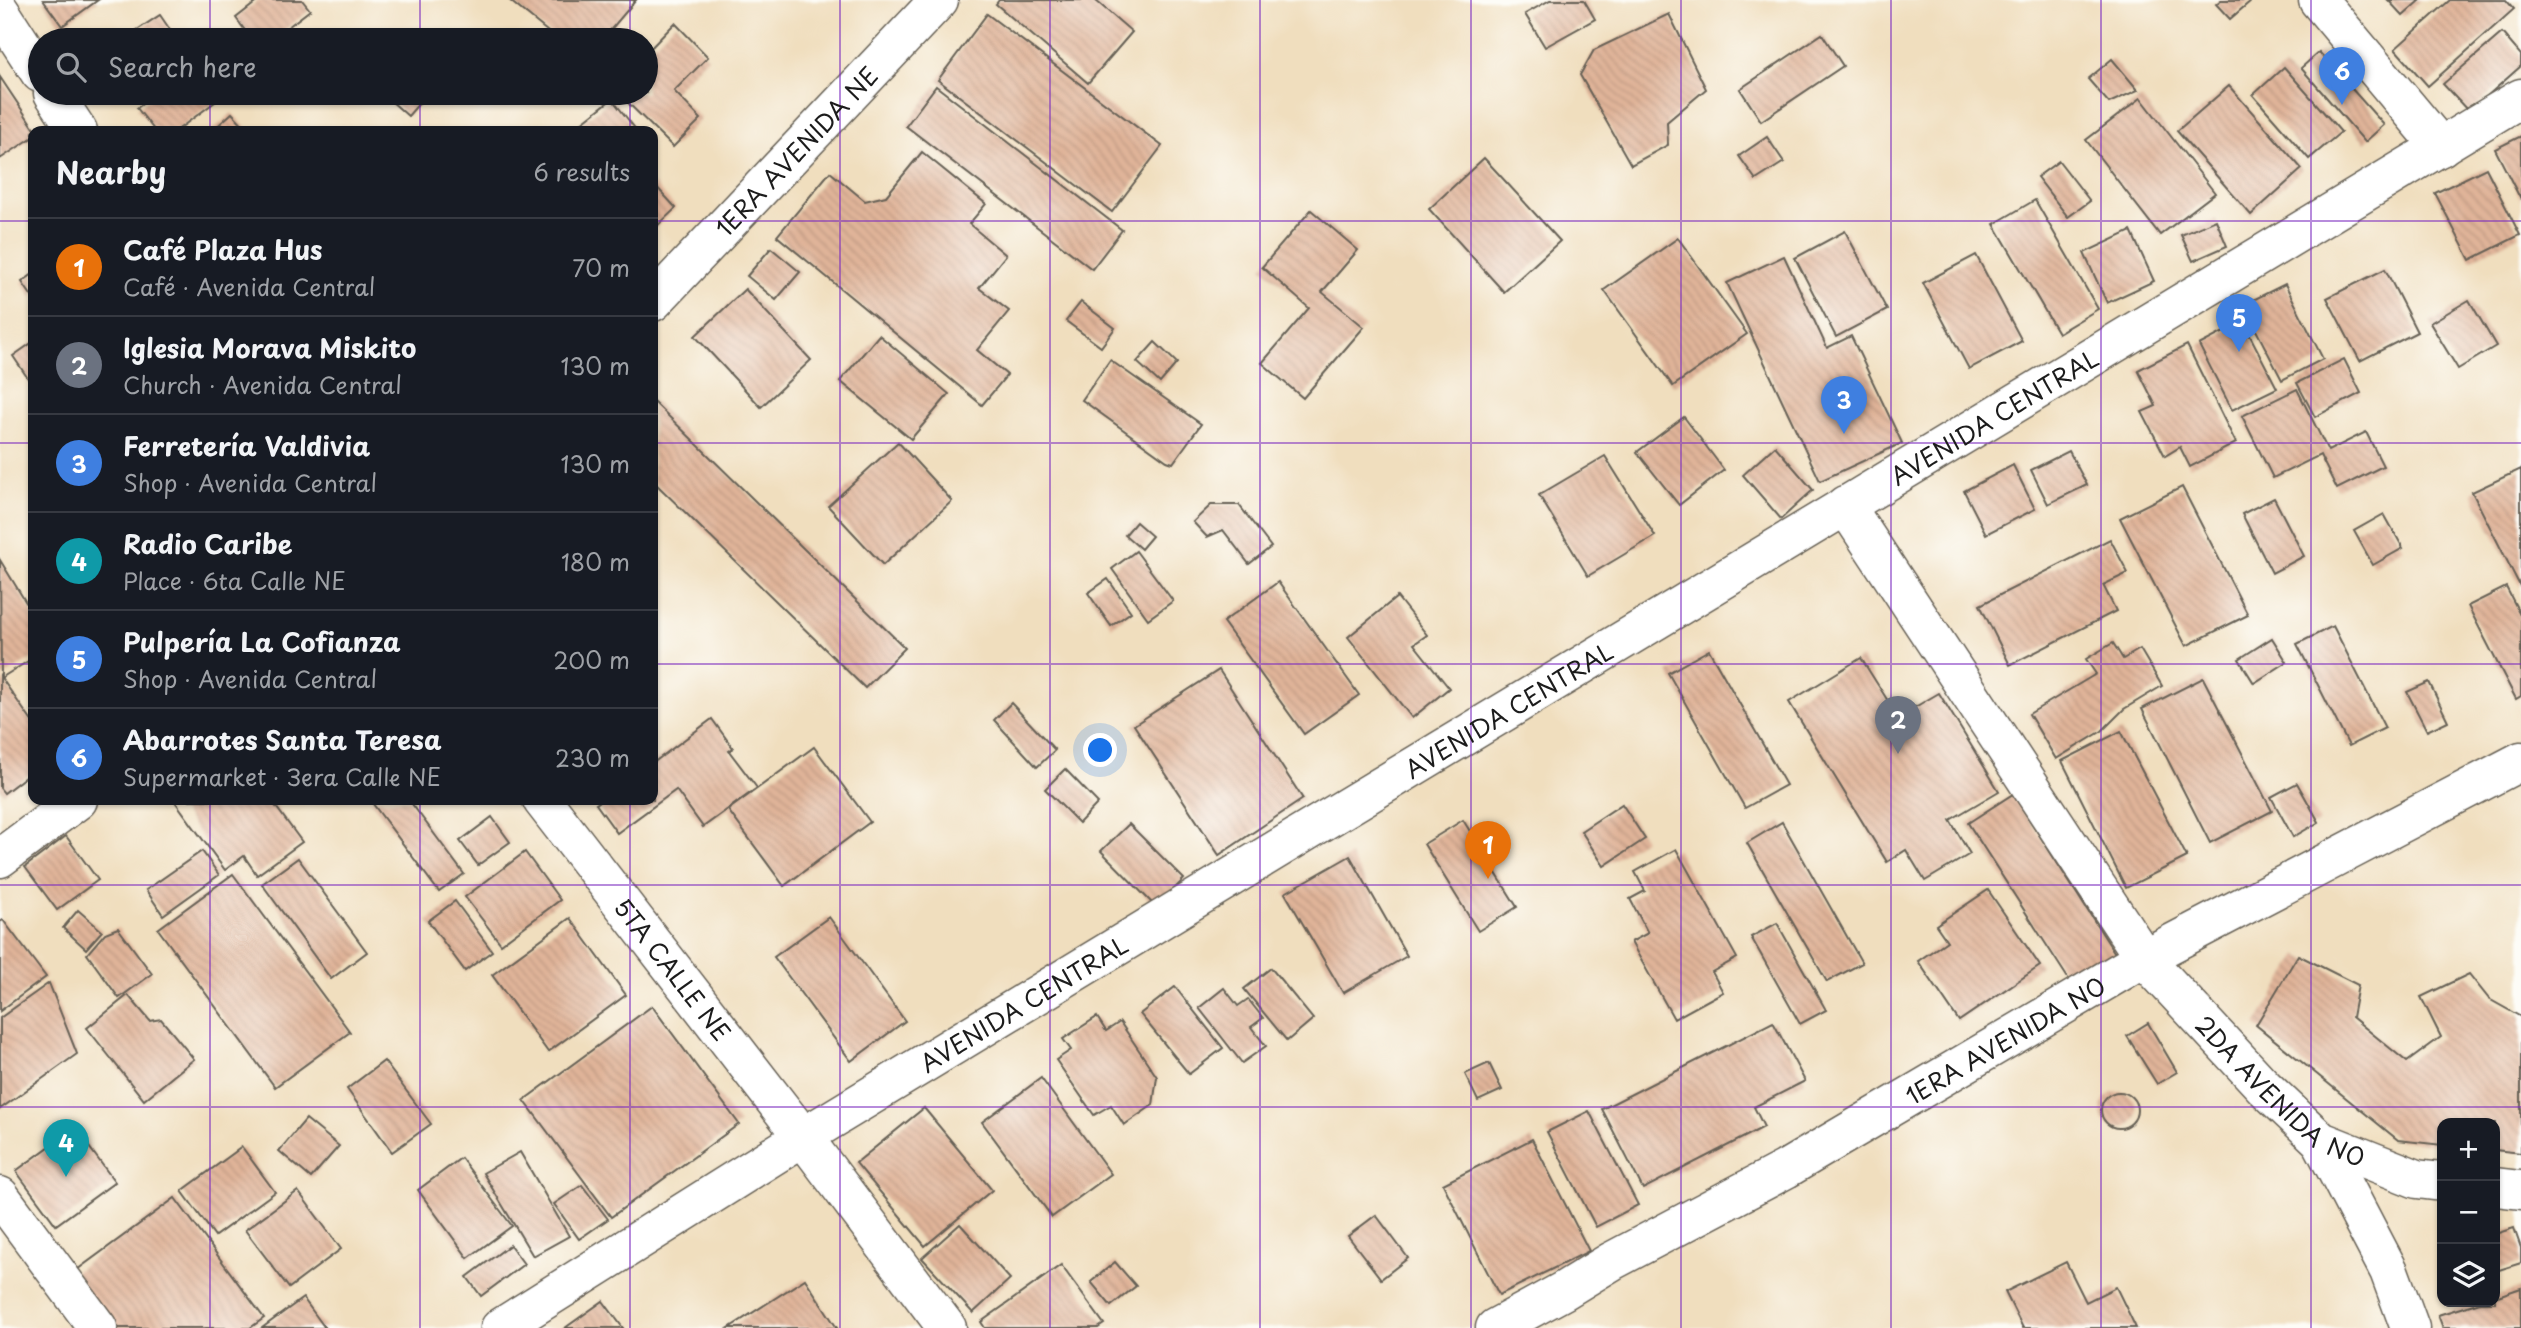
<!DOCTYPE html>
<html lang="en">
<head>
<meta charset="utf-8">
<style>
  :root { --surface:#171b24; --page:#20242c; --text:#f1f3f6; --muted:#9ea1a6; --line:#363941; --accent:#d1495b }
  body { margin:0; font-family:"Playpen Sans",sans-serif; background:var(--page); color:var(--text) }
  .controls { position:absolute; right:21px; bottom:21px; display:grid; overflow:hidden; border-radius:14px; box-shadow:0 2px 5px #0004 }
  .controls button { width:63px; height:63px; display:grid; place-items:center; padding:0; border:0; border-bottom:2px solid var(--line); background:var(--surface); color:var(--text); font:35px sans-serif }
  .you { position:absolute; left:1101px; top:751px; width:24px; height:24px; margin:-18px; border:5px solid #fff; border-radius:50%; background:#1a73e8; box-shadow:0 0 0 10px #1a73e833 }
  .badge { display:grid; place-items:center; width:46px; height:46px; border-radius:50%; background:var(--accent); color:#fff; font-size:23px; font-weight:700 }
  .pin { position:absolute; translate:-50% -58px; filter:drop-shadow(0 2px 4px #0008) }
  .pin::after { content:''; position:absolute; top:37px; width:24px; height:21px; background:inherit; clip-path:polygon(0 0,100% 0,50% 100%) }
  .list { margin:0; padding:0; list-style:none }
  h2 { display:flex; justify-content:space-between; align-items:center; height:91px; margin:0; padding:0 28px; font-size:30px }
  h2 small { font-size:23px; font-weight:400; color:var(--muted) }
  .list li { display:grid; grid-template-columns:46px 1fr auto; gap:21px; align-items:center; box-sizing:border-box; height:98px; padding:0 28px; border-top:2px solid var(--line) }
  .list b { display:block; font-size:26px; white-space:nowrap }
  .list p { margin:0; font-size:23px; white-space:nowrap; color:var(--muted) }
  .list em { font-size:23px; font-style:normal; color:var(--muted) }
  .icon { flex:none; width:38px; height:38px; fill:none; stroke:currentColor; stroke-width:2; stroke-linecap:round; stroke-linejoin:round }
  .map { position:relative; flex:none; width:2521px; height:1328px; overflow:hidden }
  .search { position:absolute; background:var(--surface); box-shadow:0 2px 5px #0004; left:28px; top:28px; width:630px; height:77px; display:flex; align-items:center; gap:18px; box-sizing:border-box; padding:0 24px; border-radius:38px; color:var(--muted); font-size:26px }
  .panel { position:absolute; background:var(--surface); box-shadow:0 2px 5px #0004; left:28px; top:126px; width:630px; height:679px; border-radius:14px }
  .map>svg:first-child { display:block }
  .building { fill:url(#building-back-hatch) }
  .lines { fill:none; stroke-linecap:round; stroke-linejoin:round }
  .minor-casing { stroke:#666055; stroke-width:41 }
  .minor { stroke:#fff; stroke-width:38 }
  .grid { fill:none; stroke:#7b2cbf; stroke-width:2; stroke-opacity:0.55 }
  .labels { text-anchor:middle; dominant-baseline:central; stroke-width:5; stroke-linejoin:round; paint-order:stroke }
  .street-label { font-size:24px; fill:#1c1c1c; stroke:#fdfcf7 }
</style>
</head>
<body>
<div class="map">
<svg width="2521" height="1328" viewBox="0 0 2521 1328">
  <defs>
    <pattern id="building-back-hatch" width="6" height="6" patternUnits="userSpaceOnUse" patternTransform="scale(1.75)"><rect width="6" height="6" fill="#e0b499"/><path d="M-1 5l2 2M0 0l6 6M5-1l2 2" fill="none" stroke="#c09a83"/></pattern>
  </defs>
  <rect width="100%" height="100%" fill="#fdfcf7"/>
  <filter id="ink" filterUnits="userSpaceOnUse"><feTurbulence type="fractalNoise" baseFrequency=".0143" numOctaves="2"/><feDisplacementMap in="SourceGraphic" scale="14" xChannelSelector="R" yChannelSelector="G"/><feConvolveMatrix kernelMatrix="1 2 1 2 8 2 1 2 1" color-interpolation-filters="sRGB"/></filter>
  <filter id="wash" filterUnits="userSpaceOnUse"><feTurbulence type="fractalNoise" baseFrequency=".00686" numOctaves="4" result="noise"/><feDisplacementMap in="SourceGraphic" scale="28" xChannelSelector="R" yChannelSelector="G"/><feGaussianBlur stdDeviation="1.57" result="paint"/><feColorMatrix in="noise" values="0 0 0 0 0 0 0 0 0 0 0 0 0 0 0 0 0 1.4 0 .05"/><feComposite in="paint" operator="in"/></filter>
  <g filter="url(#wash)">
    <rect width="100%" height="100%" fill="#f0debe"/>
    <g id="blocks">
      <!-- building -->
      <g class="building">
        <path d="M43,0H98L62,26Z"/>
        <path d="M259,0H302L310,10L271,40H252L236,18Z"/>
        <path d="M509,0H636L602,40H558Z"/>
        <path d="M999,0H1095L1132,32L1088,83L996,4Z"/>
        <path d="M1550,0H1584L1595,19L1545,47L1525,14Z"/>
        <path d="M2221,0H2252L2230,19L2216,4Z"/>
        <path d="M2388,0H2421L2403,16Z"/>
        <path d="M2450,0H2506L2514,9L2428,86L2395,49Z"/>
        <path d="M987,14L1162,146L1112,212L938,80Z"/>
        <path d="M1669,14L1706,89L1667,122L1668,145L1631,165L1580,75L1594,50Z"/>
        <path d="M160,15L177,40H122Z"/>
        <path d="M675,23L708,57L674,91L701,119L673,147L618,93H646V53Z"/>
        <path d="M2502,33L2521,55V66L2469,112L2443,84Z"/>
        <path d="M1822,34L1843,66L1761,121L1740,89Z"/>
        <path d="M2319,52L2384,125L2365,142L2301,68Z"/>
        <path d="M2112,59L2138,90L2109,103L2088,79Z"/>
        <path d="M2284,67L2341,132L2309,159L2253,95Z"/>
        <path d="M0,77L36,131H33V137L0,159Z"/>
        <path d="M936,86L1122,230L1092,269L906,126Z"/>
        <path d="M2229,86L2302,169L2251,215L2177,131Z"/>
        <path d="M157,93H227L176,131H155L137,108Z"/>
        <path d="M382,93H428L408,116Z"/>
        <path d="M2141,98L2215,193L2160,235L2086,140Z"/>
        <path d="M612,99L637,131H571Z"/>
        <path d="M232,113L249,131H212Z"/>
        <path d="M2521,136V200L2495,149Z"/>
        <path d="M1767,137L1784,162L1756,180L1739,156Z"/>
        <path d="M922,152L986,204L969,224L1006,255L979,288L1009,311L977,350L1007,375L982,405L777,236L830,172L865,201L886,196Z"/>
        <path d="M1484,158L1560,241L1504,292L1429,209Z"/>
        <path d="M2059,161L2090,201L2068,217L2037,177Z"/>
        <path d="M2486,168L2520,235L2470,260L2435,193Z"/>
        <path d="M653,183L676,208L653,230Z"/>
        <path d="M2035,200L2098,309L2058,333L1994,224Z"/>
        <path d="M1311,210L1358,250L1322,292L1364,327L1303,398L1262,363L1309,308L1262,267Z"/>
        <path d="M2216,220L2227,246L2193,261L2181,235Z"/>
        <path d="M1845,231L1887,310L1836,337L1795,258Z"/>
        <path d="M2131,231L2154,281L2107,303L2084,253Z"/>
        <path d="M1678,238L1747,334L1673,386L1604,290Z"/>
        <path d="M771,248L800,272L776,300L747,276Z"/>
        <path d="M1976,255L2022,341L1969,369L1923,283Z"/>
        <path d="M1784,256L1827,348L1851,336L1902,443L1820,481L1727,283Z"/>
        <path d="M2385,269L2417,332L2360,361L2327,298Z"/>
        <path d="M33,274V298L22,282Z"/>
        <path d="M2285,284L2323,359L2282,380L2243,305Z"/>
        <path d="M745,289L811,360L761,407L695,336Z"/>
        <path d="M2469,300L2496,346L2458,369L2430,323Z"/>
        <path d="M1081,302L1115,328L1101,347L1066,321Z"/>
        <path d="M2243,322L2277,388L2232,410L2199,345Z"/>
        <path d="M879,335L949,394L911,439L840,381Z"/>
        <path d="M33,342V386L13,356Z"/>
        <path d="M1155,342L1177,363L1160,383L1137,362Z"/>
        <path d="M2187,345L2236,443L2190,467L2180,447L2165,456L2142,412L2156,406L2138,370Z"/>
        <path d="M2344,359L2361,393L2315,417L2297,383Z"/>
        <path d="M1110,360L1201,424L1173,463L1167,461L1082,400Z"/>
        <path d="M2297,389L2328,451L2366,432L2383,466L2337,489L2320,455L2273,478L2242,416Z"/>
        <path d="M653,401L905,648L865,688L653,481Z"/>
        <path d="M1684,417L1724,470L1679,505L1637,452Z"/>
        <path d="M898,442L952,501L883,565L828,506Z"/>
        <path d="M1775,446L1813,490L1781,519L1743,475Z"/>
        <path d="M2069,451L2087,485L2048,504L2031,470Z"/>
        <path d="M1605,456L1655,536L1588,576L1539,495Z"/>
        <path d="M2013,465L2035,509L1986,534L1964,491Z"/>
        <path d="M2521,469V588L2472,492Z"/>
        <path d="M2182,487L2248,615L2186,646L2120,518Z"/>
        <path d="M2274,498L2304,556L2272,573L2242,514Z"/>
        <path d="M1211,505H1239L1271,547L1249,564L1223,530L1207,537L1193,522Z"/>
        <path d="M2384,514L2403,548L2373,565L2354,531Z"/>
        <path d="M1136,522L1152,536L1141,549L1125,535Z"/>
        <path d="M2110,539L2128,573L2103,585L2116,611L2010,665L1980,605Z"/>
        <path d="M1136,551L1173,601L1148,619L1112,569Z"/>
        <path d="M0,560L33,614V658L1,678Z"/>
        <path d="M1108,579L1131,612L1111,626L1088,593Z"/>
        <path d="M1278,582L1359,695L1304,734L1223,622Z"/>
        <path d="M2506,587L2521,616V696L2516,699L2468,606Z"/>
        <path d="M1397,597L1427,635L1414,644L1449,688L1412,718L1348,637Z"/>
        <path d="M2333,626L2385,728L2349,746L2297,644Z"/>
        <path d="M2272,638L2287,662L2254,683L2239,659Z"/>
        <path d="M2113,643L2123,659L2140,649L2162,686L2124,709L2102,731L2056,759L2029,714L2096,674L2086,659Z"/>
        <path d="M1709,650L1786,785L1745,808L1668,673Z"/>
        <path d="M1861,658L1898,717L1939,693L1999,791L1950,820L1970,854L1925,881L1906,850L1887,862L1789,702Z"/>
        <path d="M1219,670L1303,799L1219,855L1134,725Z"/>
        <path d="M0,676L33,723V771L4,793L0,788Z"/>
        <path d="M2203,678L2272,811L2210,843L2142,709Z"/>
        <path d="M2429,682L2448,721L2427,731L2407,692Z"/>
        <path d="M1011,703L1055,750L1037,767L994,720Z"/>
        <path d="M712,719L733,748L729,751L757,788L703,827L676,790L617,833L596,804L602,800H653V763Z"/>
        <path d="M2121,731L2187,857L2126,888L2062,761Z"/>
        <path d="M814,747L870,822L784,886L728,810Z"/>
        <path d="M1065,769L1098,803L1079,823L1045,789Z"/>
        <path d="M2297,783L2319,822L2293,837L2271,797Z"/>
        <path d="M2013,794L2116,955L2071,983L1968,823Z"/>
        <path d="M174,800H271L302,842L257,875L244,856L225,870Z"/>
        <path d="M370,800H409L464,874L439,892Z"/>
        <path d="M1622,804L1645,839L1604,866L1581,831Z"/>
        <path d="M492,817L510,842L478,865L460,841Z"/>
        <path d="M1463,820L1517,907L1478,931L1424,844Z"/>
        <path d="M1782,822L1862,963L1827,982L1747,843Z"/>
        <path d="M1129,824L1184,879L1156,907L1101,851Z"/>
        <path d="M66,836L98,880L57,910L25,867Z"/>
        <path d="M1676,849L1737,958L1712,972L1723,992L1674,1019L1631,942L1648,933L1630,899L1645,891L1635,872Z"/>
        <path d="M202,851L219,875L163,915L146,890Z"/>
        <path d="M525,852L560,900L501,944L465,897Z"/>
        <path d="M1350,856L1407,956L1343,993L1285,893Z"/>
        <path d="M298,858L367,952L331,979L262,884Z"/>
        <path d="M233,874L350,1032L275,1087L158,929Z"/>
        <path d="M1988,890L2040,966L1959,1021L1918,961L1947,941L1936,925Z"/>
        <path d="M455,901L492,951L465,971L428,921Z"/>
        <path d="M78,910L102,931L86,949L63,928Z"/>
        <path d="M829,917L905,1021L851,1061L774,957Z"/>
        <path d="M570,918L626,995L548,1052L492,975Z"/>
        <path d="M3,920L46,977L0,1011V922Z"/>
        <path d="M1777,923L1826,1010L1800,1024L1751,937Z"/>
        <path d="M118,928L152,974L119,998L87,954L105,933Z"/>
        <path d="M2298,955L2358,985L2352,1017L2407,1062L2441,1037L2421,997L2469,974L2489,999L2521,1017V1153L2495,1150V1123H2442V1145L2398,1140L2256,1025Z"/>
        <path d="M1271,968L1313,1019L1287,1041L1244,989Z"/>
        <path d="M49,983L77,1054L0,1109V1018Z"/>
        <path d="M1175,987L1223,1048L1189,1074L1140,1014Z"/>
        <path d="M1224,988L1238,1006L1248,999L1263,1018L1251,1027L1266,1046L1242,1063L1199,1008Z"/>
        <path d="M128,995L150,1021L161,1019L194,1059L144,1100L87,1028Z"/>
        <path d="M652,1006L739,1124L611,1217L524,1100Z"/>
        <path d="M1097,1017L1106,1031L1120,1022L1157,1077L1153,1105L1124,1125L1111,1105L1094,1115L1056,1060L1071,1050L1063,1039Z"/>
        <path d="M1773,1022L1805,1081L1754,1107L1764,1127L1643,1189L1602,1109Z"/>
        <path d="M2148,1023L2177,1072L2157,1084L2127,1036Z"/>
        <path d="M384,1061L431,1124L392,1152L347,1089Z"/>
        <path d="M1489,1063L1502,1090L1478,1101L1465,1074Z"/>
        <path d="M1041,1078L1111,1174L1052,1217L982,1122Z"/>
        <circle cx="2119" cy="1110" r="18"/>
        <path d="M924,1108L992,1190L925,1246L856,1163Z"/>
        <path d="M1589,1111L1638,1205L1596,1227L1547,1132Z"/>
        <path d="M306,1119L339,1146L311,1178L279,1151Z"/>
        <path d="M75,1128L115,1182L56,1225L16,1171Z"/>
        <path d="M1532,1139L1589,1251L1499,1295L1443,1184Z"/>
        <path d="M242,1147L275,1192L215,1236L182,1191Z"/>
        <path d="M520,1152L569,1236L533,1256L483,1173Z"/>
        <path d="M461,1158L512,1226L468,1258L418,1190Z"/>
        <path d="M582,1185L608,1219L579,1239L554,1204Z"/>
        <path d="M298,1191L341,1249L289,1288L245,1230Z"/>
        <path d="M175,1198L264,1318L250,1328H109L70,1275Z"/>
        <path d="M1376,1215L1408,1258L1381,1279L1348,1236Z"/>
        <path d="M960,1224L1010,1279L973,1313L922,1258Z"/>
        <path d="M2514,1228L2521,1248V1263L2496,1271L2495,1234Z"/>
        <path d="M510,1245L524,1264L481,1296L467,1277Z"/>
        <path d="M1115,1262L1136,1286L1111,1306L1091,1282Z"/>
        <path d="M2066,1262L2086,1302L2116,1287L2136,1328H2023L2005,1292Z"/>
        <path d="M1061,1265L1104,1324L1098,1328H985L981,1322Z"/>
        <path d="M805,1279L837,1328H729Z"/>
        <path d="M2521,1288V1328H2443L2438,1315L2480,1302H2495V1297Z"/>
        <path d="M303,1298L325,1328H262Z"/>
        <path d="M603,1301L623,1328H565Z"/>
      </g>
    </g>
  </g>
  <g filter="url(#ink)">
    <use href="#blocks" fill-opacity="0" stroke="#666055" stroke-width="2"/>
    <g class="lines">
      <defs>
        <g id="minor">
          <path d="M2318,0L2441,147"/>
          <path d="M0,11L40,73"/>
          <path d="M53,93L78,131"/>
          <path id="s1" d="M653,302L939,0"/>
          <path id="s2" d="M1845,505L2144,958L2264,1087L2321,1141L2417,1179L2442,1182"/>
          <path id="s3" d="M542,800L803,1137L947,1328"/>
          <path d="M0,858L78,800"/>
          <path d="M2321,1141L2389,1271L2410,1328"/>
          <path d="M2495,1187L2521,1190"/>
          <path d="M0,1196L98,1328"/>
          <path id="s4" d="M500,1328L803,1137L1317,825L2521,98"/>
          <path id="s5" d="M1495,1328L1563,1291L1612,1261L1786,1169L2144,958L2521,761"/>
        </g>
      </defs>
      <!-- minor casing -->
      <use href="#minor" class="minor-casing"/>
      <!-- minor -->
      <use href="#minor" class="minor"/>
    </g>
  </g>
  <!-- grid -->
  <path class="grid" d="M210,0V40M420,0V40M630,0V40M840,0V1328M1050,0V1328M1260,0V1328M1471,0V1328M1681,0V1328M1891,0V1328M2101,0V1328M2311,0V1328M210,93V131M420,93V131M630,93V131M0,221H33M653,221H2521M0,443H33M653,443H2521M0,664H33M653,664H2521M210,800V1328M420,800V1328M630,800V1328M0,885H2521M0,1107H2521"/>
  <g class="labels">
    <!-- street labels -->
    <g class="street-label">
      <text stroke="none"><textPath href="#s1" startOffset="208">1ERA AVENIDA NE</textPath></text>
      <text stroke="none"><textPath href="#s4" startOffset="1750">AVENIDA CENTRAL</textPath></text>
      <text stroke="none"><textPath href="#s4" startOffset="1183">AVENIDA CENTRAL</textPath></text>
      <text stroke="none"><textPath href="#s3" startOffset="214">5TA CALLE NE</textPath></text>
      <text stroke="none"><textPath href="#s4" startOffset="616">AVENIDA CENTRAL</textPath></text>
      <text stroke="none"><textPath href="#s5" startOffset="586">1ERA AVENIDA NO</textPath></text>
      <text stroke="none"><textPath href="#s2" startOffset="735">2DA AVENIDA NO</textPath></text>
    </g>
  </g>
</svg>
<div class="controls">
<button>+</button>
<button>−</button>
<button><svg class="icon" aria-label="layers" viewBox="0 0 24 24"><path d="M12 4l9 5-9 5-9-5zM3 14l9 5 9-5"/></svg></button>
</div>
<div class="you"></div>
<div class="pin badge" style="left:1488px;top:879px;background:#e8710a">1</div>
<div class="pin badge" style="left:1898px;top:754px;background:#6b7280">2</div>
<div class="pin badge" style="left:1844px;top:434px;background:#3f7fe0">3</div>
<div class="pin badge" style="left:66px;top:1177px;background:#0f9aa8">4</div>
<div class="pin badge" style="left:2239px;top:352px;background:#3f7fe0">5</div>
<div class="pin badge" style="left:2342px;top:105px;background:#3f7fe0">6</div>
<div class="search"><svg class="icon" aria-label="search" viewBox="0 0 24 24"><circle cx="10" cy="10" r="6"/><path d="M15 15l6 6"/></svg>Search here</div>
<section class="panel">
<h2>Nearby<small>6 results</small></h2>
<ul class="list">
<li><span class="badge" style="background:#e8710a">1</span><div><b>Café Plaza Hus</b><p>Café · Avenida Central</p></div><em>70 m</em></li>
<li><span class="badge" style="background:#6b7280">2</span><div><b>Iglesia Morava Miskito</b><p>Church · Avenida Central</p></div><em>130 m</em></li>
<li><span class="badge" style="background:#3f7fe0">3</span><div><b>Ferretería Valdivia</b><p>Shop · Avenida Central</p></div><em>130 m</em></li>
<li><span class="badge" style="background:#0f9aa8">4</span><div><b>Radio Caribe</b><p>Place · 6ta Calle NE</p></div><em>180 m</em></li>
<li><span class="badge" style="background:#3f7fe0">5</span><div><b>Pulpería La Cofianza</b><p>Shop · Avenida Central</p></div><em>200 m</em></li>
<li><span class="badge" style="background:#3f7fe0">6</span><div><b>Abarrotes Santa Teresa</b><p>Supermarket · 3era Calle NE</p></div><em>230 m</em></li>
</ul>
</section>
</div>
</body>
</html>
